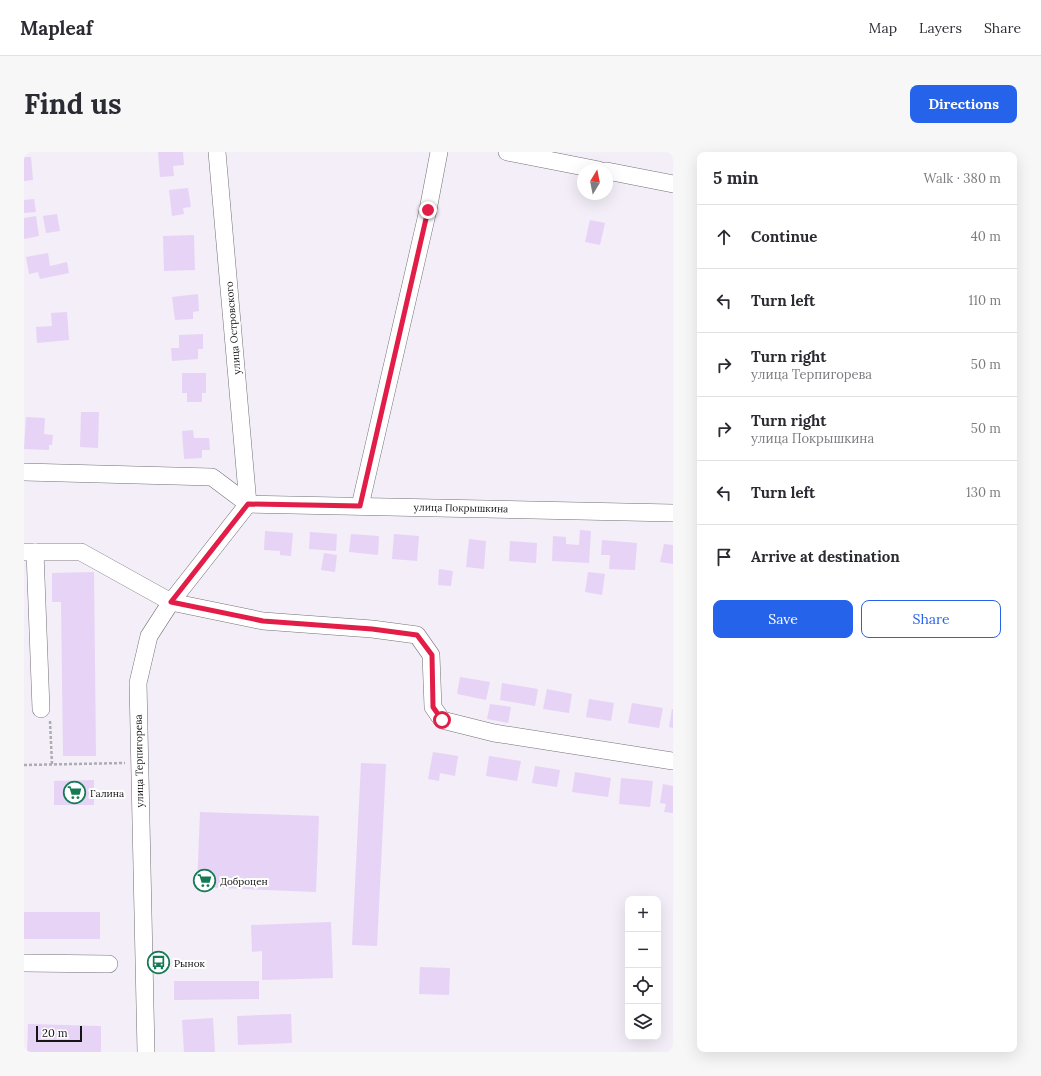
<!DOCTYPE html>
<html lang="en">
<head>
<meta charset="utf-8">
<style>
  :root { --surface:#fff; --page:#f7f7f7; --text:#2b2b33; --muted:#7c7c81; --line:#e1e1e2; --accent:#2563eb }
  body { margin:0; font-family:Lora,serif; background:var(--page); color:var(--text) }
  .controls { position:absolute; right:12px; bottom:12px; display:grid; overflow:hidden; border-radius:8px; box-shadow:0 4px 16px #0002 }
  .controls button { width:36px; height:36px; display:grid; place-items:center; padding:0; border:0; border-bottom:1px solid var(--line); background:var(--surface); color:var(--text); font:20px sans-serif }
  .compass { position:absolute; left:553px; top:12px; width:36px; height:36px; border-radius:50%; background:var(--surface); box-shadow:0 4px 16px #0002; rotate:10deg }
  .scale { position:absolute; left:12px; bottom:10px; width:46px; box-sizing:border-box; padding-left:4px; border:2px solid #151417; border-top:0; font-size:11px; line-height:14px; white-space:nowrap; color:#151417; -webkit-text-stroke:3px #fff; paint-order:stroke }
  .stop { position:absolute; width:12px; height:12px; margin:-9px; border:3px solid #e11d48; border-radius:50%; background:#fff }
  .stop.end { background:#e11d48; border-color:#fff; box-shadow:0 1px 4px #0008 }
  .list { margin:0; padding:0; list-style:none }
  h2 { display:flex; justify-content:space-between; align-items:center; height:52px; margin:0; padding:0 16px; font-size:17px }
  h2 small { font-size:13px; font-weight:400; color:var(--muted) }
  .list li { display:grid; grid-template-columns:26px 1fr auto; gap:12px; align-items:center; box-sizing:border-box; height:64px; padding:0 16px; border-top:1px solid var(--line) }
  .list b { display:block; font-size:15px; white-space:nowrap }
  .list p { margin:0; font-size:13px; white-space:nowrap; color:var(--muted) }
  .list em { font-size:13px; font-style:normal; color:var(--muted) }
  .actions { display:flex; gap:8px; padding:12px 16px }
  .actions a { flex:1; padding:9px 0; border:1px solid var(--accent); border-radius:8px; text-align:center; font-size:14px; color:var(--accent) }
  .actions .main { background:var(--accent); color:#fff }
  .icon { flex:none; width:22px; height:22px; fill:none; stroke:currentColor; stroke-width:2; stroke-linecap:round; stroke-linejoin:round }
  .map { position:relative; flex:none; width:649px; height:900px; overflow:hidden; border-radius:8px }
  header { display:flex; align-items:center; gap:24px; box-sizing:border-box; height:56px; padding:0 20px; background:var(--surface); border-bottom:1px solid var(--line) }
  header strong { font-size:19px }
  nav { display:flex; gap:22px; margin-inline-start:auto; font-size:14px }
  .intro { display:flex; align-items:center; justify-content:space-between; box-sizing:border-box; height:96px; padding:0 24px }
  h1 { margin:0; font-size:28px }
  .button { padding:10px 18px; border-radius:8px; background:var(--accent); color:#fff; font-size:14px; font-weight:700 }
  main { display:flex; gap:24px; padding:0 24px }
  aside { flex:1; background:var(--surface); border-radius:8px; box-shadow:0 4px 16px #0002 }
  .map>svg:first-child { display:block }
  .building { fill:#e7d3f6 }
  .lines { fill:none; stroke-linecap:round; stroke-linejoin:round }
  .minor-casing { stroke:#747077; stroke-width:18 }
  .path { stroke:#afabb3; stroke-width:2.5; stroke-dasharray:3 2; stroke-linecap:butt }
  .minor { stroke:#fff; stroke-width:17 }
  .route { stroke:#e11d48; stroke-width:5 }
  .labels { text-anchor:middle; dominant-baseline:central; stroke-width:4; stroke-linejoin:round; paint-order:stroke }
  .street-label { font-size:10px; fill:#151417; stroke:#fff }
  .poi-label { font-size:10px; fill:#151417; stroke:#fff; text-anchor:start }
</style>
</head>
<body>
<header>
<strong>Mapleaf</strong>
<nav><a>Map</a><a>Layers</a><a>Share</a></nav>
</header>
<div class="intro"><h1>Find us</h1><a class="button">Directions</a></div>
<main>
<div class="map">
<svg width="649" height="900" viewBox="0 0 649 900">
  <rect width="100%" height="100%" fill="#f3eef7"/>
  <!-- building -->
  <g class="building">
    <path d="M134,0H159L160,13L149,14L150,24L136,25Z"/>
    <path d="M0,5H7L9,28L0,29Z"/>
    <path d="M164,36L167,55L159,56L160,62L148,64L145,38Z"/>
    <path d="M10,47L12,60L0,61V48Z"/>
    <path d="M33,62L36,79L22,81L19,64Z"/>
    <path d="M12,64L15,84L0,87V66Z"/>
    <path d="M566,68L581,71L576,93L561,90Z"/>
    <path d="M170,83L171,118L140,119L139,84Z"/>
    <path d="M24,101L26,114L43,110L45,121L16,127L14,120L5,122L2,105Z"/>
    <path d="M174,142L175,159L169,160V167L151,168L148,145Z"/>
    <path d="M43,160L45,188L13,191L12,175L28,174L27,161Z"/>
    <path d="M179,182V197H174V207L148,209L147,196H155V183Z"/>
    <path d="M158,221H182V241H178V250H163V241H158Z"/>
    <path d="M57,260H75L74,296L56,295Z"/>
    <path d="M2,265L21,266L20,282L29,283L28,293H25V298L0,297Z"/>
    <path d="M169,278L170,286H185L186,298H178V306L160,307L158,279Z"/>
    <path d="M556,378L567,379L565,411L528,409L529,384L542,385V392L555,393Z"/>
    <path d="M241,379L269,381L267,404L256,403V399L240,398Z"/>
    <path d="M286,380L313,382L312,399L285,397Z"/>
    <path d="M327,382L355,384L354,403L325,400Z"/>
    <path d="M370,382L395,384L393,409L368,407Z"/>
    <path d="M445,387L462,389L460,417L442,415Z"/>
    <path d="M578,388L613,391L611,418L585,417L586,403H577Z"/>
    <path d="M486,389L513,391L512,411L485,409Z"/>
    <path d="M640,392L649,393V412L636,410Z"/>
    <path d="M300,401L313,403L311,420L297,418Z"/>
    <path d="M415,417L429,419L427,434L414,433Z"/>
    <path d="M70,420L72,604H39L37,450H28V421Z"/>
    <path d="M564,420L581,422L578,443L561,440Z"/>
    <path d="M436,525L466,530L462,548L433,542Z"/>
    <path d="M478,531L514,537L511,554L476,548Z"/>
    <path d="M523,537L548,542L545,561L519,557Z"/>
    <path d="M565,547L590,551L587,569L562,565Z"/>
    <path d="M608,551L639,556L635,576L604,571Z"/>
    <path d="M466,552L487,555L484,571L463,567Z"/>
    <path d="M648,557H649V576L645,575Z"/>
    <path d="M409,600L434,604L431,624L416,621L415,629L404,627Z"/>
    <path d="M465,604L497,609L493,629L462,624Z"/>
    <path d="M337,611L362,612L353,794L328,793Z"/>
    <path d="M511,614L536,618L533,635L508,631Z"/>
    <path d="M551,620L587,626L584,645L548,640Z"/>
    <path d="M597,626L629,629L626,655L595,652Z"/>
    <path d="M70,628V653H30V629Z"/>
    <path d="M639,632L649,634V661L640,660L642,652L636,651Z"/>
    <path d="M176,660L295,664L292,740L173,735Z"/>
    <rect x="0" y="760" width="76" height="27"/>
    <path d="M307,770L309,826L238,828V799L228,800L227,773Z"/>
    <path d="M396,815L426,816L425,843L395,842Z"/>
    <path d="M150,829H235V847L150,848Z"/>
    <path d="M267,862L268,891L214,893L213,864Z"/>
    <path d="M189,866L191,900H160L158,868Z"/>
    <path d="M4,872L77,874V900H3Z"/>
  </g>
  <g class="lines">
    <defs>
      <g id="minor">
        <path d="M193,0L224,352"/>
        <path d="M483,0L575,18"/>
        <path d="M583,19L649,32"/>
        <path d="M0,320L188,325L224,352"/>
        <path d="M224,352L649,361"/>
        <path d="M336,354L404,58L415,0"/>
        <path d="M0,400H57L147,450L239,469L348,477L393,483L407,503L409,555L418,568L470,581L649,609"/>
        <path d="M11,400L17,557"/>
        <path d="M0,811L85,812"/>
        <path d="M122,900L114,531L125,484L147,450L224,352"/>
      </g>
    </defs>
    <!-- minor casing -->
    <use href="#minor" class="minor-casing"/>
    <!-- path -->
    <g class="path">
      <path d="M26,569L28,612"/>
      <path d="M0,613L101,611"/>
    </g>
    <!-- minor -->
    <use href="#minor" class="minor"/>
  </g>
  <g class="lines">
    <!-- route -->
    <path class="route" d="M404,58L336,354L224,352L147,450L239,469L348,477L393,483L408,503L409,555L418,568"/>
  </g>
  <!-- icons -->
  <defs>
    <symbol id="supermarket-ring" viewBox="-11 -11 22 22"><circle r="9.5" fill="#fff" stroke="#167b54" stroke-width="1.5"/><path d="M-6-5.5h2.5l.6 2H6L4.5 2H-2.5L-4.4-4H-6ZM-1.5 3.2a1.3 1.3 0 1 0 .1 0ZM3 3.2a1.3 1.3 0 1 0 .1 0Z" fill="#167b54"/></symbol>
    <symbol id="bus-ring" viewBox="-11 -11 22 22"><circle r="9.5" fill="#fff" stroke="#167b54" stroke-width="1.5"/><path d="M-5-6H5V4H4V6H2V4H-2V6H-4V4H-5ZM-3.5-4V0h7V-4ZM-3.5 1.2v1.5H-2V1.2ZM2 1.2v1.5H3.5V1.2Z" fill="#167b54"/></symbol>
  </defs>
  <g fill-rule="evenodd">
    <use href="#supermarket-ring" x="38" y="628" width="25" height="25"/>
    <use href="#supermarket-ring" x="168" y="716" width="25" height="25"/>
    <use href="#bus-ring" x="122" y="798" width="25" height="25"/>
  </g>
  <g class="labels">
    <!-- street labels -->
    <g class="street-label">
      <text transform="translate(209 176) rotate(-95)">улица Островского</text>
      <text transform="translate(437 356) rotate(1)">улица Покрышкина</text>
      <text transform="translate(115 609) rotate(-91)">улица Терпигорева</text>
    </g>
    <!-- poi labels -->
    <g class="poi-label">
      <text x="66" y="641">Галина</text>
      <text x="196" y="729">Доброцен</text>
      <text x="150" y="811">Рынок</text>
    </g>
  </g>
</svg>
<div class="controls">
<button>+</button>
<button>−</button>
<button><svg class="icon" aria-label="locate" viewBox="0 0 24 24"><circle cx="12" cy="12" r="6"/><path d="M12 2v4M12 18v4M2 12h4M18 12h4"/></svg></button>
<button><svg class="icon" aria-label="layers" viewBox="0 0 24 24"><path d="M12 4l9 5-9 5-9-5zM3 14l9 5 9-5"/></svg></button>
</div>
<svg class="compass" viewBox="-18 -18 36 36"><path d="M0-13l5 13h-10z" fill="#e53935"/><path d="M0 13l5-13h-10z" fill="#7c7c81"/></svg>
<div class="scale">20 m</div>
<div class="stop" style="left:418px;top:568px"></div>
<div class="stop end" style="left:404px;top:58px"></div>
</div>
<aside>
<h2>5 min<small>Walk · 380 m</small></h2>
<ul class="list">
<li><svg class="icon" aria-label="ahead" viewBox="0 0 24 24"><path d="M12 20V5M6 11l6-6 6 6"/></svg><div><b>Continue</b></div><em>40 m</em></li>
<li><svg class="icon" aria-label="left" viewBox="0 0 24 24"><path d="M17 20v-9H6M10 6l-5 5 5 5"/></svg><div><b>Turn left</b></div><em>110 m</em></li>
<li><svg class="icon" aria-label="right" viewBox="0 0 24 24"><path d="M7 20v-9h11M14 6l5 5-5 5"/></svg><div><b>Turn right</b><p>улица Терпигорева</p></div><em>50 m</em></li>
<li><svg class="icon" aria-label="right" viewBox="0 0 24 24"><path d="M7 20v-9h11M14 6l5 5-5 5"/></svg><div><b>Turn right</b><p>улица Покрышкина</p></div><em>50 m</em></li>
<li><svg class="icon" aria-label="left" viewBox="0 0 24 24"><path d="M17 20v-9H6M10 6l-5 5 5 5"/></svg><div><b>Turn left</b></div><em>130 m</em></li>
<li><svg class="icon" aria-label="arrive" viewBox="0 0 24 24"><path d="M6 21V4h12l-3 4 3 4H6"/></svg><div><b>Arrive at destination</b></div></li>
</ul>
<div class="actions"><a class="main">Save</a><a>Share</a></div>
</aside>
</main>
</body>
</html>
